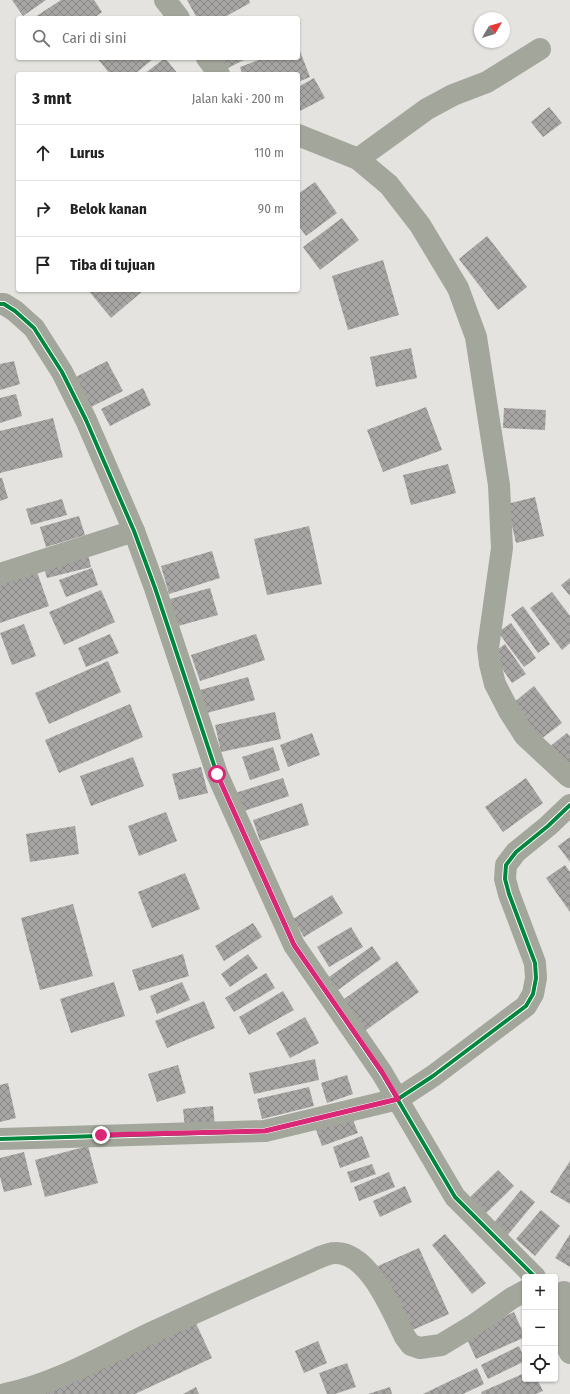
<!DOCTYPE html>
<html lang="id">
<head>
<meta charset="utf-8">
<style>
  :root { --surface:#fff; --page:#f6f6f6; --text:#222; --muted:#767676; --line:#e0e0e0 }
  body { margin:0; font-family:"Fira Sans Condensed",sans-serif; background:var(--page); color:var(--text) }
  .controls { position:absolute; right:12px; bottom:12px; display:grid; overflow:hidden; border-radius:4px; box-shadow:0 1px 3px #0004 }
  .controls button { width:36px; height:36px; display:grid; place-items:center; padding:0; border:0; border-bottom:1px solid var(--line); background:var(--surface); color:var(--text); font:20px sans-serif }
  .compass { position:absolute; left:474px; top:12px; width:36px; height:36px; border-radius:50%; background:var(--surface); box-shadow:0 1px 3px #0004; rotate:52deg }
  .stop { position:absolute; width:12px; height:12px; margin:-9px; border:3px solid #db2777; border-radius:50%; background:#fff }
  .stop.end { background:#db2777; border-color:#fff; box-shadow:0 1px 4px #0008 }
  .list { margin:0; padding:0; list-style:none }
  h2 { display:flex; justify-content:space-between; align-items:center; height:52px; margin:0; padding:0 16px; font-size:17px }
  h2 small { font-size:13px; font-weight:400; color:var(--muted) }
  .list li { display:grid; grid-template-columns:26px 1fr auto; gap:12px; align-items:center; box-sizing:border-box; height:56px; padding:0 16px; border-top:1px solid var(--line) }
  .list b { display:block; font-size:15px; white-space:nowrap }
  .list em { font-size:13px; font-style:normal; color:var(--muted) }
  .icon { flex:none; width:22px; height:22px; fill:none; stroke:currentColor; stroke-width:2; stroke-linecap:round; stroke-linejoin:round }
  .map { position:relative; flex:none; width:570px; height:1394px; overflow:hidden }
  .search { position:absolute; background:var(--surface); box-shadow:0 1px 3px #0004; left:16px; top:16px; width:284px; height:44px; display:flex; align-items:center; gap:10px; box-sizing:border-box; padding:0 14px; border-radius:4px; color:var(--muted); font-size:15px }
  .panel { position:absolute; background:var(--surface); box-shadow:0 1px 3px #0004; left:16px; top:72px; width:284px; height:220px; border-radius:4px }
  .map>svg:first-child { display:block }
  .building { fill:url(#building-cross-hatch) }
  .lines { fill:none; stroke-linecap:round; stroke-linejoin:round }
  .minor { stroke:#a3a69a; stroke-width:22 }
  .cycleway-casing { stroke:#fff; stroke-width:6 }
  .cycleway { stroke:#00873e; stroke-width:4 }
  .route { stroke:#db2777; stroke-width:5 }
</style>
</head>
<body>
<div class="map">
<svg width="570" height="1394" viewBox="0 0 570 1394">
  <defs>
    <pattern id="building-cross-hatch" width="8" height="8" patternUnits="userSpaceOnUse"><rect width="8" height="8" fill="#a6a5a3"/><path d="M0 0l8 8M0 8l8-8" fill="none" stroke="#888785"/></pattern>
  </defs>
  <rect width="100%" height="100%" fill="#e4e3e0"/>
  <!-- building -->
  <g class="building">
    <path d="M12,0H46L23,16Z"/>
    <path d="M61,0H94L102,12L94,18H36L35,17Z"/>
    <path d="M187,0H249L250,3L223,18H197Z"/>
    <path d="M298,46L310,77L298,82V74H242L240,67L264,58H298Z"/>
    <path d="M97,58H154L135,74H110Z"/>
    <path d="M165,58L178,74H144Z"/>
    <path d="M216,58H248L222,71Z"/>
    <path d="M314,78L325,98L298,112V87Z"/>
    <path d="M549,107L562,123L543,137L531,122Z"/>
    <path d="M315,182L337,213L306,236L298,225V194Z"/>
    <path d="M342,218L359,240L320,270L303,247Z"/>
    <path d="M487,236L527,287L498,310L459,259Z"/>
    <path d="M383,260L399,315L348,330L332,276Z"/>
    <path d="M88,290H144L111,318Z"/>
    <path d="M411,348L417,378L376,387L370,357Z"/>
    <path d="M14,361L20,384L0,390V364Z"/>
    <path d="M107,361L123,391L87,409L72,379Z"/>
    <path d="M143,388L151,405L110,426L101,409Z"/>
    <path d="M16,394L22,416L0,423V398Z"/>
    <path d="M426,407L442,450L383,472L367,430Z"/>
    <path d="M504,408L546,410L545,430L503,428Z"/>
    <path d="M53,418L63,457L0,473V431Z"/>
    <path d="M448,464L456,493L411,505L403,475Z"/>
    <path d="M0,478H2L8,498L0,501Z"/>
    <path d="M535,497L544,536L516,543L507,504Z"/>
    <path d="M62,499L67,515L31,525L26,509Z"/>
    <path d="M79,516L85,535L46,547L40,527Z"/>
    <path d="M309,526L322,584L267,595L254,539Z"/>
    <path d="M87,550L91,567L47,578L42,561Z"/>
    <path d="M212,551L220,578L169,594L161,566Z"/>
    <path d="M92,568L98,585L66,597L59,580Z"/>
    <path d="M37,572L49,606L0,623V585Z"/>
    <path d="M570,578V596L561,585Z"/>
    <path d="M210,588L218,615L178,626L170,599Z"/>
    <path d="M101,590L115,622L64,645L49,612Z"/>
    <path d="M552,592L570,616V643L562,650L530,608Z"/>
    <path d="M523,606L550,644L538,653L511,615Z"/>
    <path d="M511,623L536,658L524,667L498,632Z"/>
    <path d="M24,624L36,656L12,665L0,633Z"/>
    <path d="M110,634L119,653L86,667L78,648Z"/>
    <path d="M256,634L265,660L200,681L191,655Z"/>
    <path d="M505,644L526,674L512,683L492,654Z"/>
    <path d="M108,661L121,692L49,724L35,693Z"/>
    <path d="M248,677L255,700L207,713L200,690Z"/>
    <path d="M534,686L562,723L541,739L513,703Z"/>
    <path d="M130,704L143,737L59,773L45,740Z"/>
    <path d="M275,712L281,739L221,752L215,725Z"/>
    <path d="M312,733L320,755L288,767L280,745Z"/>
    <path d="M567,733L570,737V771L549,747Z"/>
    <path d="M273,747L280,770L250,780L242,757Z"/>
    <path d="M133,757L144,786L91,806L80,776Z"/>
    <path d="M201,767L208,793L179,800L172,774Z"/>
    <path d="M283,778L289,796L238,813L232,794Z"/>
    <path d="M526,778L543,803L503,832L485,807Z"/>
    <path d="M302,803L309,825L260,841L253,820Z"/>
    <path d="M166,812L177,841L139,856L128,826Z"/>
    <path d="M75,826L79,854L30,862L26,834Z"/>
    <path d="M570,837V862L558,846Z"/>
    <path d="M565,865L570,872V912L546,878Z"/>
    <path d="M185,873L200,909L152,928L138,892Z"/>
    <path d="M332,895L343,913L304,937L293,919Z"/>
    <path d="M73,904L93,976L40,990L21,918Z"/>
    <path d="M253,923L262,937L224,961L215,946Z"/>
    <path d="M351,927L363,947L329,967L317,947Z"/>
    <path d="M372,946L381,959L338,990L329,977Z"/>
    <path d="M183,954L189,976L139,991L132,970Z"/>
    <path d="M248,954L258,968L230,987L221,974Z"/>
    <path d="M397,961L419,992L362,1033L340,1002Z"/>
    <path d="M266,973L275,988L234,1012L225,998Z"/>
    <path d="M114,982L125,1016L71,1033L60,999Z"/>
    <path d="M182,982L190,1000L157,1014L150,996Z"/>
    <path d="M283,991L294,1010L249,1035L239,1017Z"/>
    <path d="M204,1001L215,1028L167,1048L155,1021Z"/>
    <path d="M305,1017L319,1043L290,1058L276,1033Z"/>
    <path d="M315,1059L319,1080L254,1094L249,1073Z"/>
    <path d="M178,1065L186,1093L157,1102L148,1074Z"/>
    <path d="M347,1075L353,1094L327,1103L321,1083Z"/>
    <path d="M8,1083L16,1118L0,1122V1085Z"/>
    <path d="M309,1087L314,1106L262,1119L257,1099Z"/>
    <path d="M213,1106L215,1126L185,1128L183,1109Z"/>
    <path d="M351,1114L358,1133L322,1146L315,1127Z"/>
    <path d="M362,1136L370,1157L340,1168L333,1147Z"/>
    <path d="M88,1146L98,1183L45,1197L35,1160Z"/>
    <path d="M24,1152L32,1185L4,1192L0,1177V1158Z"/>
    <path d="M570,1161V1204L550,1192Z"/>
    <path d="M372,1164L376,1174L351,1183L347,1172Z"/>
    <path d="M498,1170L514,1186L480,1219L464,1203Z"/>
    <path d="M389,1172L395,1187L359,1201L354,1187Z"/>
    <path d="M405,1186L412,1202L380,1217L373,1201Z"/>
    <path d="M521,1190L535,1202L506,1237L492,1225Z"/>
    <path d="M541,1210L560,1226L535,1256L516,1239Z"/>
    <path d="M445,1234L486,1283L472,1294L432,1245Z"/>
    <path d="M570,1234V1267L555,1258Z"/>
    <path d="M419,1248L449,1314L408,1332L378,1266Z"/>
    <path d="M514,1312L525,1337L476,1359L465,1335Z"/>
    <path d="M194,1319L212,1358L135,1394H37Z"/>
    <path d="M318,1341L327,1363L304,1373L295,1351Z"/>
    <path d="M519,1346L525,1361L488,1379L481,1365Z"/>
    <path d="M347,1363L356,1387L335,1394H327L319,1373Z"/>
    <path d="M477,1368L484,1384L463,1394H423Z"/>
    <path d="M525,1373V1379H537L543,1391L536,1394H482L481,1392Z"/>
    <path d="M196,1387L199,1394H183Z"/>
    <path d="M390,1387L392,1394H368Z"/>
  </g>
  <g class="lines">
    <!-- minor -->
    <g class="minor">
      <path d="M165,0L179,18"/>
      <path d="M207,58L219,74"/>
      <path d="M298,135L358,159L389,185L420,225L458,288L476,337L499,485L502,548L488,648L490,664L495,684L509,711L525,736L567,775L570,777"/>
      <path d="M358,159L427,109L453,95L487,82L540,49"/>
      <path d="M0,304H4L15,311L34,328L62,372L86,420L134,531L155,588L217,774L294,945L382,1073L455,1197L535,1277"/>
      <path d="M0,574L134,531"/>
      <path d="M0,1139L265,1131L398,1099L433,1076L526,1006L533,994L536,978L535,963L509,894L505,879L506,865L516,852L548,826L570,805"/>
      <path d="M564,1292C560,1316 557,1331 570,1353"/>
      <path d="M5,1394C53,1385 107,1354 151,1333C206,1307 262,1283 318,1258C323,1256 329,1253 335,1253C369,1252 392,1311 405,1337L411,1345L420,1348L441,1345L474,1325L512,1298L525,1291"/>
    </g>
    <defs>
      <g id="cycleway">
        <path d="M0,304H4L15,311L34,328L62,372L86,420L134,531L155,588L217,774L294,945L382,1073L455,1197L535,1277"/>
        <path d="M0,1139L265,1131L398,1099L433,1076L526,1006L533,994L536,978L535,963L509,894L505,879L506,865L516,852L548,826L570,805"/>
      </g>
    </defs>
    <!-- cycleway casing -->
    <use href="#cycleway" class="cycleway-casing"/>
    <!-- cycleway -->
    <use href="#cycleway" class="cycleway"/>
  </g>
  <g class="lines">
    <!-- route -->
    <path class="route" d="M101,1135L265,1131L398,1099L382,1072L294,945L217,774"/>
  </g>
</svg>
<div class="controls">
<button>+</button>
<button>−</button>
<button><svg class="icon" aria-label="locate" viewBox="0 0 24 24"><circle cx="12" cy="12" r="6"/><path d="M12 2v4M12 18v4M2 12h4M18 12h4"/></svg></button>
</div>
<svg class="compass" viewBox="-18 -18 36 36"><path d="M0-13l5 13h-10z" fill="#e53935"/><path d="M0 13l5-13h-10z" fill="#767676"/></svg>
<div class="stop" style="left:217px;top:774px"></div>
<div class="stop end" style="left:101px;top:1135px"></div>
<div class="search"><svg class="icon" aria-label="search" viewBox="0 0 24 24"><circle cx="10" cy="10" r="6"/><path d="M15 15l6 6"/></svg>Cari di sini</div>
<section class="panel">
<h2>3 mnt<small>Jalan kaki · 200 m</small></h2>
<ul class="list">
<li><svg class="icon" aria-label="ahead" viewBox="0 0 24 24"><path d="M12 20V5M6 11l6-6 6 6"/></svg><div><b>Lurus</b></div><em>110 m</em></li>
<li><svg class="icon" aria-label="right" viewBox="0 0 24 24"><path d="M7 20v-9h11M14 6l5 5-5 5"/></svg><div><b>Belok kanan</b></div><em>90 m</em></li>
<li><svg class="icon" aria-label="arrive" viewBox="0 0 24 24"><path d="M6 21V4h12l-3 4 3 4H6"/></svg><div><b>Tiba di tujuan</b></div></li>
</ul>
</section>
</div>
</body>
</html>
